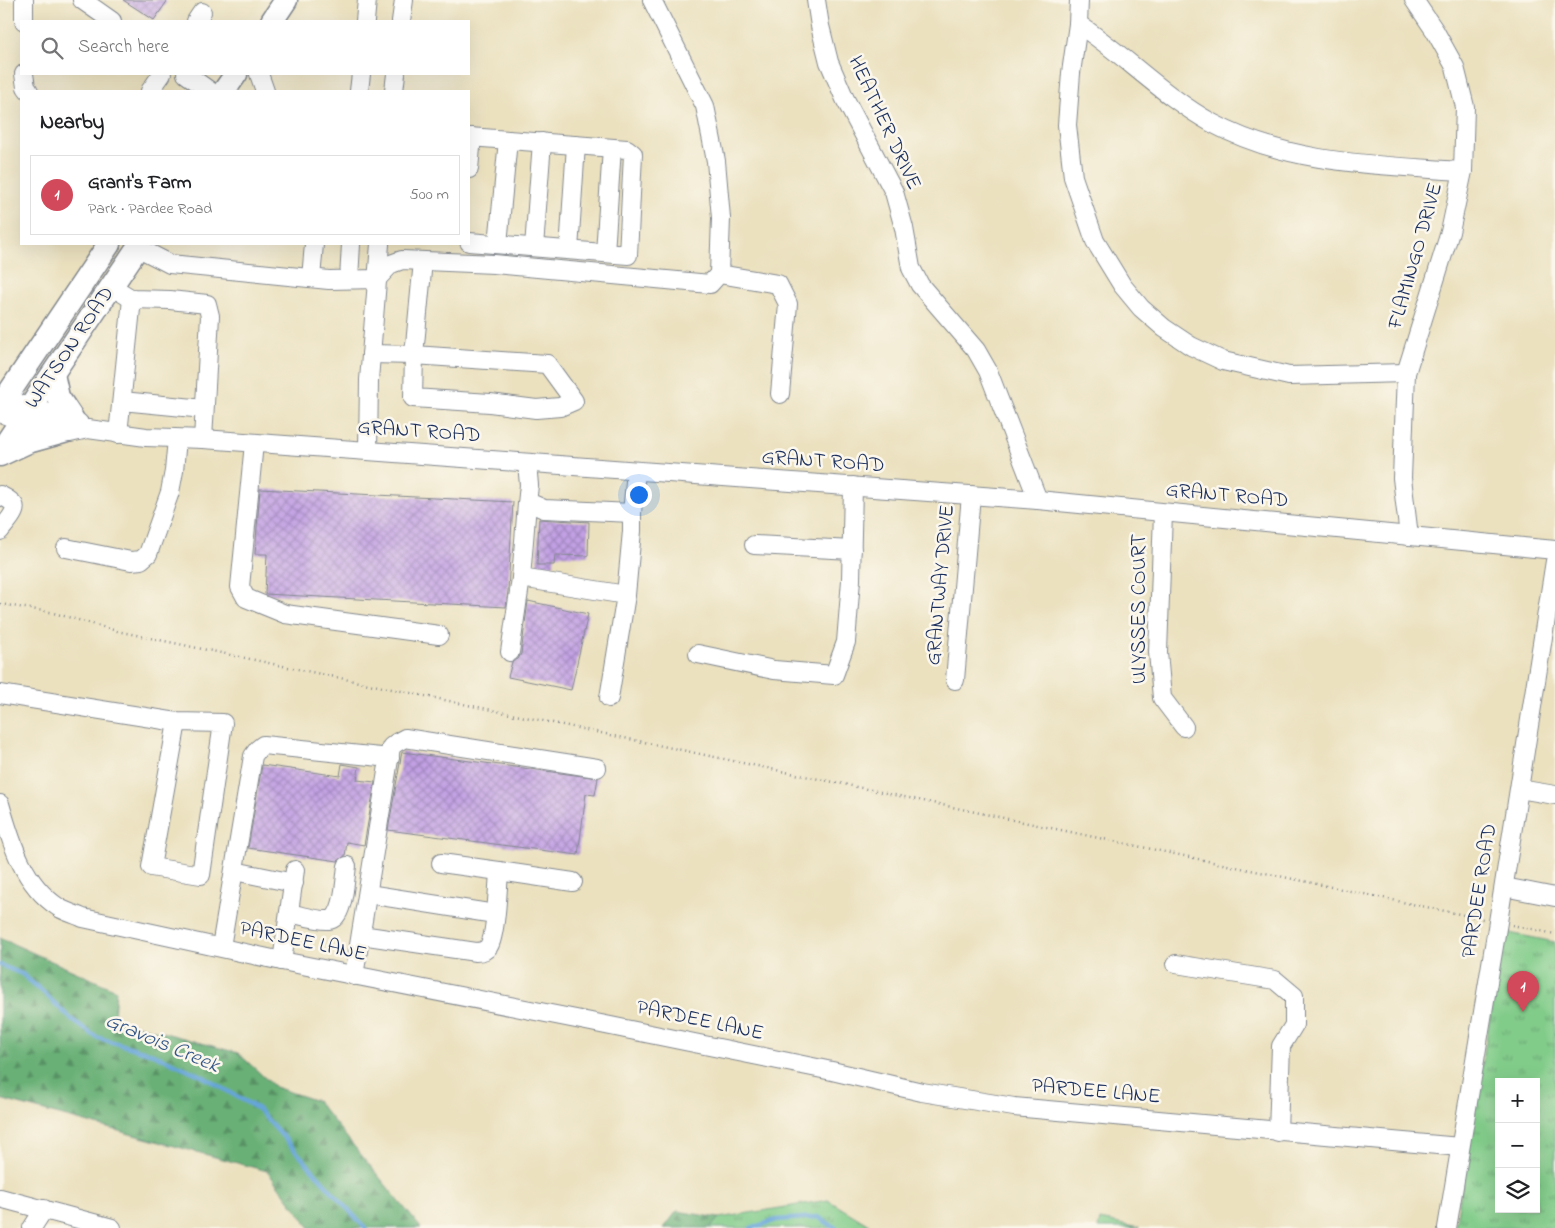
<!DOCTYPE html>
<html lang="en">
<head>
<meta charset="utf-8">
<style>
  :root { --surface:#fff; --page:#f6f6f6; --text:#202124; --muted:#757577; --line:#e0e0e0; --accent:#d1495b }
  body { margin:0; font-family:"Indie Flower",sans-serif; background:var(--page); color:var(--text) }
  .controls { position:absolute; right:15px; bottom:15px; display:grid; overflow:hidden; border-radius:0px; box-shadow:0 5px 20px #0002 }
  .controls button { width:45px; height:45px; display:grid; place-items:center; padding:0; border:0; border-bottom:1px solid var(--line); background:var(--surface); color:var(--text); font:25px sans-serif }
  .you { position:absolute; left:638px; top:494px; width:18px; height:18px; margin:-12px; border:4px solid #fff; border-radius:50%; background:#1a73e8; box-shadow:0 0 0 8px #1a73e833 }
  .badge { display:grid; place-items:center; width:32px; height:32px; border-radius:50%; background:var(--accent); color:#fff; font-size:16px; font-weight:700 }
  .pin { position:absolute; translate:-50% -41px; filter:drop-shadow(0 1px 2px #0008) }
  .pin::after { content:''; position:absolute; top:26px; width:18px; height:15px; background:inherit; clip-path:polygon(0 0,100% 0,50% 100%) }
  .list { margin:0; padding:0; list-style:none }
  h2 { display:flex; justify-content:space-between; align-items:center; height:65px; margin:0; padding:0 20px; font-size:21px }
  h2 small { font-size:16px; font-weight:400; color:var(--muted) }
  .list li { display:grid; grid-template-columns:32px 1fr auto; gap:15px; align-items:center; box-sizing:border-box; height:80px; margin:0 10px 10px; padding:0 10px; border:1px solid var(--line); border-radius:0px }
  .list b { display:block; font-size:19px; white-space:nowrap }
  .list p { margin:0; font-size:16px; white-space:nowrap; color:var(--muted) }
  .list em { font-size:16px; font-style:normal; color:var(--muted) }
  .icon { flex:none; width:28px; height:28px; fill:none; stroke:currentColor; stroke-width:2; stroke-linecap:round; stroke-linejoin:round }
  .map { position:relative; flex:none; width:1555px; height:1228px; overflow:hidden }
  .search { position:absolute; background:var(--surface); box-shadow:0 5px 20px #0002; left:20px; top:20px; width:450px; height:55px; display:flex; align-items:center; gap:12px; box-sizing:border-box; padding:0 18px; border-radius:0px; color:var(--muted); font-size:19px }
  .panel { position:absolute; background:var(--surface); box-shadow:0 5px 20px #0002; left:20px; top:90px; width:450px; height:155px; border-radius:0px }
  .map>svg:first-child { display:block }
  .forest { fill:url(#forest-firs); stroke:#42706a }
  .park { fill:url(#park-tufts); stroke:#4e7e74; fill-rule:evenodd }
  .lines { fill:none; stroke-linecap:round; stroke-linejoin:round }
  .stream { stroke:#66a5d9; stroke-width:4.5 }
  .building { fill:url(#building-cross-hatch) }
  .minor-casing { stroke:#83888e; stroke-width:20 }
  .major-casing { stroke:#83888e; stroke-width:25 }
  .path { stroke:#83888e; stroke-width:2.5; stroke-dasharray:1 4; stroke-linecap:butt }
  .minor { stroke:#fff; stroke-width:18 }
  .major { stroke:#fff; stroke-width:22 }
  .labels { text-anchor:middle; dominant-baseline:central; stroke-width:5; stroke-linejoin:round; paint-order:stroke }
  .street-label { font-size:21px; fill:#1b2f5e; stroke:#fbf7ec }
  .water-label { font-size:22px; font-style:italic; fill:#355889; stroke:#fbf7ec }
</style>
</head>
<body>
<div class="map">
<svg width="1555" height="1228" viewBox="0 0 1555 1228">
  <defs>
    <pattern id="forest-firs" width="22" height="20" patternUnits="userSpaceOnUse" patternTransform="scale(1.25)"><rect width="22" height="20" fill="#69b076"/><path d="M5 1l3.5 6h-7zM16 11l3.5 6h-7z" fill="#569064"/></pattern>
    <pattern id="park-tufts" width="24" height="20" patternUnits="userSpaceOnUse" patternTransform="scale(1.25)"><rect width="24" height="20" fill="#82cc8a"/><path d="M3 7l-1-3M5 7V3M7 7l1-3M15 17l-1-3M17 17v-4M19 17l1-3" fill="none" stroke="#6aa674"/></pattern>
    <pattern id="building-cross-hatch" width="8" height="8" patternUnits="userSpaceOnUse" patternTransform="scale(1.25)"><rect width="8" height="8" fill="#c2a0e3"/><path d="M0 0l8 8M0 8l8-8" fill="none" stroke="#9d83bb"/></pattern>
  </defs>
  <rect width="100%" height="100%" fill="#fbf7ec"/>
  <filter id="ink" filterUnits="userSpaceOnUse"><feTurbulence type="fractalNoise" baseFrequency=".02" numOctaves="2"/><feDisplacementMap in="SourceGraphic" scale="10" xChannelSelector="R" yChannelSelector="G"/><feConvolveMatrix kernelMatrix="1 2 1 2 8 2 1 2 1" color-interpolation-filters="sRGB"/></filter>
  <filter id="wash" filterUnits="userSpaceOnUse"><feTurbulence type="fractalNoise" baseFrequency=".0096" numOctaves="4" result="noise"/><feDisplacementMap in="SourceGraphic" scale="20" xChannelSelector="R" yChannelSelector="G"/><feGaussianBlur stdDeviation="1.12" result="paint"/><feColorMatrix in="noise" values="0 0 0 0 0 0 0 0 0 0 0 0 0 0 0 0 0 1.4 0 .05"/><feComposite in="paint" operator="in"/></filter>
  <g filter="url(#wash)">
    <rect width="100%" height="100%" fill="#ebe1bf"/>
    <!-- forest -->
    <g class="forest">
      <path d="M0,938L116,990L114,1019L238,1053L275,1087L317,1101L421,1228H310L267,1171L0,1099Z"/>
      <path d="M677,1211L719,1218L710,1228H664Z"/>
    </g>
    <!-- park -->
    <g class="park">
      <path d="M1504,932L1555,942V1228H1455ZM1499,1082H1536V1209H1499Z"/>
      <path d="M828,1200L874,1228H710L719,1218Z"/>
      <path d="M1100,1220L1139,1228H1098Z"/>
    </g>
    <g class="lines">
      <!-- stream -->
      <g class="stream">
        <path d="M0,965L22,974L43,992L71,1019L96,1037L153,1054L202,1076L258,1109L365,1228"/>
        <path d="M751,1228L777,1220L818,1217L836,1228"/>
      </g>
    </g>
    <g id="blocks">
      <!-- building -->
      <g class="building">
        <path d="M123,0H168L154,20Z"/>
        <path d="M260,489L513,502L508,591L506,607L265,594L267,554H255Z"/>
        <path d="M539,519L589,522L588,556L555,555L554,565H537Z"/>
        <path d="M528,601L588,614L571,690L508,677L512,662L518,659L521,654Z"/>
        <path d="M402,752L598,778L595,795L586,794L578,855L388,830Z"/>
        <path d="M342,764L359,767L357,780L375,782L364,845L347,842L345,856L338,861L248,848L262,765L340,776Z"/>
      </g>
    </g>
  </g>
  <g filter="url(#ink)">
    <use href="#blocks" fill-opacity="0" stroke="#83888e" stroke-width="1"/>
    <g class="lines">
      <defs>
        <g id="minor">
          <path d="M82,0L112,21"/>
          <path d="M652,0L705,106L716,161L721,218L719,274L778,284L788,304L780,394"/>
          <path d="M816,0L820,26L829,62L845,99L894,192L904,228L911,268L920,285L976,350L988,371L1038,500"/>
          <path d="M1079,0L1078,24L1071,73L1067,125L1073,177L1095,241L1122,285L1141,308L1164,328L1191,346L1223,361L1289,376L1406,373"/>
          <path d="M24,21V0"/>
          <path d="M196,21L202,12"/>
          <path d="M365,21L367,0"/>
          <path d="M401,21L404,0"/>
          <path d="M1078,24C1125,55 1163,96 1212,123C1290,165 1378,165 1463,171"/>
          <path d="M24,74L26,87L29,91"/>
          <path d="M186,74L210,91"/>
          <path d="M259,74L265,91"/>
          <path d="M150,91L162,74"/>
          <path d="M359,91L361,74"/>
          <path d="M394,91L396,74"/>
          <path d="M469,137L627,149L633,154L628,255L469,242"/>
          <path d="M469,169L472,137"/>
          <path d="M498,244L508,140"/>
          <path d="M137,247L170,264L329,280L377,279L391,264L402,260L494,264L710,284L719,274"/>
          <path d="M534,247L542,142"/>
          <path d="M569,250L576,145"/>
          <path d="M605,253L612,148"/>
          <path d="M311,278L314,244"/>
          <path d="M349,279L351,244"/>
          <path d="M111,286L132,299L170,300L207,304L210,316L203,439"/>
          <path d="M371,354L414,355L423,261"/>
          <path d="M414,355L547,364L574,401L560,407L536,409L490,403L413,398Z"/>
          <path d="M0,396L29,408L72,418L79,423"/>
          <path d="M122,401L204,409"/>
          <path d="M0,413L35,426L70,433L88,429L146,437L203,439L1038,500L1555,550"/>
          <path d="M118,434L132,299"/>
          <path d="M254,443L240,587L246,598L285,614L439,635"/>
          <path d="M368,451L369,380L380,244"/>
          <path d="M527,463L529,485L527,504L535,505L544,509L632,513L636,471"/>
          <path d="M0,495C4,497 12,501 14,505C18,512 4,525 0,531"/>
          <path d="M1163,513L1158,652L1162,698L1184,727"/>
          <path d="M1409,536L1402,478L1406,373L1450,232L1463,171L1465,107L1455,67L1435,31L1414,0"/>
          <path d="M754,545L852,550"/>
          <path d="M66,548L131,561L141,560L148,554L170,492L174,471L177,439"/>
          <path d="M521,578L626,595L609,698"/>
          <path d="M626,595L632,531V513"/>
          <path d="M510,652L521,578L527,504"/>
          <path d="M698,654L774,670L834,675L846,642L851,580L853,486"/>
          <path d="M955,680L971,495"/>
          <path d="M0,694L177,722L223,723L201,875L151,867L177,722"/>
          <path d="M1519,789L1555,795"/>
          <path d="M0,804C11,842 23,884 58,907C65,912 75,914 83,918L282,961L586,1021L832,1071L922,1092L1014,1107L1460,1147"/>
          <path d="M441,863L499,871"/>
          <path d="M234,871L294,883"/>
          <path d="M1504,887L1555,897"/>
          <path d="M368,894L495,914"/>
          <path d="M289,913C300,915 318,921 329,920C344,919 345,879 347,866"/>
          <path d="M361,935L476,952C481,952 486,951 489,946C496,935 498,886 499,871L573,882"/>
          <path d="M221,947L253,756L258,749L263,745L390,758"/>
          <path d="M282,961L295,870"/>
          <path d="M1176,964L1275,980L1294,996V1025L1281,1046L1278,1132"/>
          <path d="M354,976L391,747L396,743L405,738L597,768"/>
          <path d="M0,1198L112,1228"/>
          <path d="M32,1228L44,1209"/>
          <path d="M1447,1228L1498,922L1555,561"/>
        </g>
        <g id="major">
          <path d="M272,21L286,0"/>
          <path d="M224,91L236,74"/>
          <path d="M53,374L58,397L72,418"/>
          <path d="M0,406L109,244"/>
          <path d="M0,452L140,244"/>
          <path d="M0,455L28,442L64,432"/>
        </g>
      </defs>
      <!-- minor casing -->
      <use href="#minor" class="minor-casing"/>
      <!-- major casing -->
      <use href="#major" class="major-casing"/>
      <!-- path -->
      <g class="path">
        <path d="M0,604L50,612L117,631L1483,919"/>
        <path d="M1512,925L1555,934"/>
      </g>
      <!-- minor -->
      <use href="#minor" class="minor"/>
      <!-- major -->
      <use href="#major" class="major"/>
    </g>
  </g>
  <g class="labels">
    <!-- street labels -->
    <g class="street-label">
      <text transform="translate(884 123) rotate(65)">HEATHER DRIVE</text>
      <text transform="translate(1416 256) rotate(-74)">FLAMINGO DRIVE</text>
      <text transform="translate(70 348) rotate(-56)">WATSON ROAD</text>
      <text transform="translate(419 432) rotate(4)">GRANT ROAD</text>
      <text transform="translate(823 462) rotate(4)">GRANT ROAD</text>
      <text transform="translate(1227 496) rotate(5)">GRANT ROAD</text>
      <text transform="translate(941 585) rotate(-85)">GRANTWAY DRIVE</text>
      <text transform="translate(1140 609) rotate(-90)">ULYSSES COURT</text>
      <text transform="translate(1480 891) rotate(-81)">PARDEE ROAD</text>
      <text transform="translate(303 942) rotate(12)">PARDEE LANE</text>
      <text transform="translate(700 1021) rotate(12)">PARDEE LANE</text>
      <text transform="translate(1096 1092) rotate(5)">PARDEE LANE</text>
    </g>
    <!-- water labels -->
    <g class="water-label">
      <text transform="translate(162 1044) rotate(23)">Gravois Creek</text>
    </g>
  </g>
</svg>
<div class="controls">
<button>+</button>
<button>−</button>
<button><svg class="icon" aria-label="layers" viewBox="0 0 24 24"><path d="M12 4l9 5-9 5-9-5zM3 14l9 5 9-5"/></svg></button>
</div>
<div class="you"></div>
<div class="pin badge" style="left:1523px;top:1012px">1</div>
<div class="search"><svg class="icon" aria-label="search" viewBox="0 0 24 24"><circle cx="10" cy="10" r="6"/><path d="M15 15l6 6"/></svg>Search here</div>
<section class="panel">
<h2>Nearby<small></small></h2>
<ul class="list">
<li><span class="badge">1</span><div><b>Grant's Farm</b><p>Park · Pardee Road</p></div><em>500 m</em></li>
</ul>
</section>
</div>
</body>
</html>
